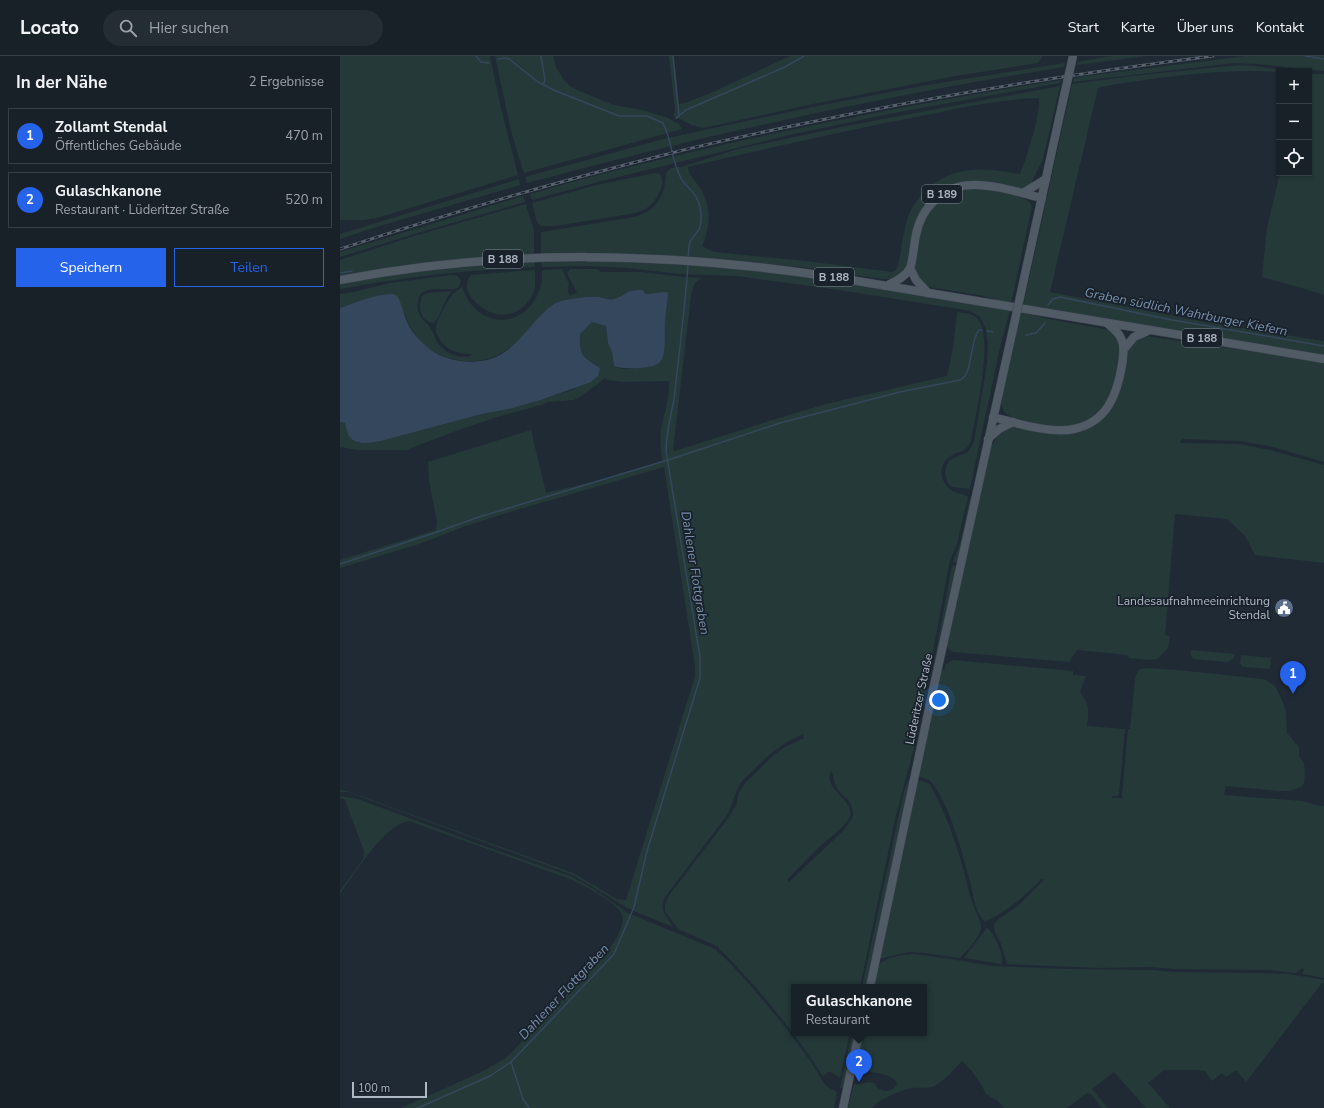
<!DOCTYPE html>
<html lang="de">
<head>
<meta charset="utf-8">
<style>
  :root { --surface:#182028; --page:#252d34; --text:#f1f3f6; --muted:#9fa3a8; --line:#363e45; --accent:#2563eb }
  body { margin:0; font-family:"Nunito Sans",sans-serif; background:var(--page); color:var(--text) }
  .controls { position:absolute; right:12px; top:12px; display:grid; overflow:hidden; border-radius:0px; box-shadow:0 1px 3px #0004 }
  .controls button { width:36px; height:36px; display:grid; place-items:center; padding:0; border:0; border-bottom:1px solid var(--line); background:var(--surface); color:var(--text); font:20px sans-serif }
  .scale { position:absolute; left:12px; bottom:10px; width:75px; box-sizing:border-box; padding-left:4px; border:2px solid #aeb7c3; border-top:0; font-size:11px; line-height:14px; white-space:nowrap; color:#aeb7c3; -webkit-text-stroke:3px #19212b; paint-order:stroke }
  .you { position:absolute; left:599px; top:644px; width:14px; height:14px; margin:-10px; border:3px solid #fff; border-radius:50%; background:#1a73e8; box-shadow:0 0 0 6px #1a73e833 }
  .badge { display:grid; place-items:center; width:26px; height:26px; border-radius:50%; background:var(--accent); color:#fff; font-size:13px; font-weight:700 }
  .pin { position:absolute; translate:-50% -33px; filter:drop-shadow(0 1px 2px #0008) }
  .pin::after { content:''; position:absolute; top:21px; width:14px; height:12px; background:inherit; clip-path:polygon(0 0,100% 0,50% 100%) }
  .popup { position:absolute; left:451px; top:928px; width:136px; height:52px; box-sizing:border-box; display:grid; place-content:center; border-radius:0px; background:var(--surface); filter:drop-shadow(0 1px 3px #0005); font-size:13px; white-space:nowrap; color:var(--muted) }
  .popup b { font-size:15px; color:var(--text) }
  .popup::after { content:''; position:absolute; left:50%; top:100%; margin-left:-8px; border:8px solid transparent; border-top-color:var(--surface) }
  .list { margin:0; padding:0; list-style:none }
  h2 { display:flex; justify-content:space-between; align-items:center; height:52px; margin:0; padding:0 16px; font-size:17px }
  h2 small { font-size:13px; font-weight:400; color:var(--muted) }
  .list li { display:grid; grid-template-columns:26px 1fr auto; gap:12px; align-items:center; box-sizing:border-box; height:56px; margin:0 8px 8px; padding:0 8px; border:1px solid var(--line); border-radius:0px }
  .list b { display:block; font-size:15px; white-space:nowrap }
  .list p { margin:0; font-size:13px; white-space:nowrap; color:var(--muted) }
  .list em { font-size:13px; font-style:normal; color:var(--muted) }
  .actions { display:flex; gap:8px; padding:12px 16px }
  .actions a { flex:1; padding:9px 0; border:1px solid var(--accent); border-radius:0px; text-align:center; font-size:14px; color:var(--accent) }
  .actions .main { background:var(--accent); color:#fff }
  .icon { flex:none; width:22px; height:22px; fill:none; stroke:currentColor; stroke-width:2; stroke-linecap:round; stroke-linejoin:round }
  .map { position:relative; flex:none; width:984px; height:1052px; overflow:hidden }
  header { display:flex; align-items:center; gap:24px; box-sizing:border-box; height:56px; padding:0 20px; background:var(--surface); border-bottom:1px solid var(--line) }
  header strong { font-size:19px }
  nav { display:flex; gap:22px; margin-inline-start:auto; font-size:14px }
  .search { width:280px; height:36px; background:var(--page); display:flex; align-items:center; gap:10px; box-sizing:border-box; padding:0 14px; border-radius:22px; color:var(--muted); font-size:15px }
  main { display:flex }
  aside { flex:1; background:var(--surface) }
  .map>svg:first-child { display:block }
  .green { fill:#253939; fill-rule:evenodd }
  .water { fill:#35475c }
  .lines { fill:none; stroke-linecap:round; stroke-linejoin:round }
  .stream { stroke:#35475c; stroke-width:1.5 }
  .major-casing { stroke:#3d4550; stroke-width:9 }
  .major { stroke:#515b66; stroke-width:8 }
  .rail-casing { stroke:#56616d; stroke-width:3 }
  .rail { stroke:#19212b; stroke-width:1.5; stroke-dasharray:4.5; stroke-linecap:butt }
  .major-bridge-casing { stroke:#3d4550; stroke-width:9; stroke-linecap:butt }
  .major-bridge { stroke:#515b66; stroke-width:8 }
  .labels { text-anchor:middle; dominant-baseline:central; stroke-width:3.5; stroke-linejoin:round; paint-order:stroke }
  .shield { fill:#19212b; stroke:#818a95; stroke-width:1 }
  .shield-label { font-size:11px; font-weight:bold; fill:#aeb7c3 }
  .poi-label { font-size:12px; fill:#aeb7c3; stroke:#19212b; text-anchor:end }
  .street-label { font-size:12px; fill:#aeb7c3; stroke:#19212b }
  .water-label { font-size:13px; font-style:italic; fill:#778faa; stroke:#19212b }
</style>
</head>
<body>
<header>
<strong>Locato</strong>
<div class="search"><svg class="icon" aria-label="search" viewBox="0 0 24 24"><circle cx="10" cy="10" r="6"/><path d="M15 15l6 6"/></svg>Hier suchen</div>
<nav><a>Start</a><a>Karte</a><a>Über uns</a><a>Kontakt</a></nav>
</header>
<main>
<aside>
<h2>In der Nähe<small>2 Ergebnisse</small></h2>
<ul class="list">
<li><span class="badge">1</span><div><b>Zollamt Stendal</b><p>Öffentliches Gebäude</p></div><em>470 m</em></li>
<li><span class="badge">2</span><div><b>Gulaschkanone</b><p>Restaurant · Lüderitzer Straße</p></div><em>520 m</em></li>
</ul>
<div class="actions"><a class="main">Speichern</a><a>Teilen</a></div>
</aside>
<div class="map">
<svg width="984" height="1052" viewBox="0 0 984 1052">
  <rect width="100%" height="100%" fill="#202a35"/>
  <!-- green -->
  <g class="green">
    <path d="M0,0H150L162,56L178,119L37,162L24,164H0Z"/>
    <path d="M155,0H213L216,11L224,24L230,30L237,34L274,49L303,54L328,62L339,68L342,73L184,117L172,79Z"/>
    <path d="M329,0H334L339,48L345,47L373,36L450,0H703L698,7L615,20L473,48L363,72L352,69L333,60L335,54Z"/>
    <path d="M771,0H806L737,9V6Z"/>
    <path d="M906,0H984V15C954,13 924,7 894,7L733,26L734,22L745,20Z"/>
    <path d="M725,7L724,11C543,40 364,79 187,127L185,121L323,83L477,50L587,29Z"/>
    <path d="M900,9L915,10L947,15H939V16C899,13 859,17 819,22C799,25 778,27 758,32L710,236L871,267L984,285V300L683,250L732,28L801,19Z"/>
    <path d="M969,18H984V239L962,232L922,221L927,172L940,117H969Z"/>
    <path d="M721,24L720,27L549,58L449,79L262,125L192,144L190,138C257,118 326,102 395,86C503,62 612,41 721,24Z"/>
    <path d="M720,30L703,103L692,125L693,129L683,133H680C665,130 649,125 634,125C607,124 582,144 574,170C570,184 569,198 566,212C560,222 551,224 541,223L463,211L435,210L358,202L258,197L201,198V178H200L202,176L294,161C312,157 323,144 325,126C326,122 325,116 329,114C331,111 337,111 341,111L398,93L506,70ZM699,42C701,58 686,103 680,118C646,112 615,108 587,133C580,140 573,149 569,158C563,174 562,193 558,209L556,214L552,216L466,205L374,196L362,190C370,172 372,154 362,135C357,126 349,121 348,111C424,93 499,76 576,61C616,53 658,43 699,42Z"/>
    <path d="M315,117L320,118C327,130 315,147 305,153C300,156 295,157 290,158L215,170H201L197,166L192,147L256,129Z"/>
    <path d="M179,123L180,129L33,172L0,183V178Z"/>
    <path d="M632,132C644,133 681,138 689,146C692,148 692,151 691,155L671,248L644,240L589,231L579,225L574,215L579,179L586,160L598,145L614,136Z"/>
    <path d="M183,140L185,146L71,179L0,201V196Z"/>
    <path d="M186,148C188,158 193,167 194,176C194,183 194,191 194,199L0,221V204L71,181Z"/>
    <path d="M278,204L402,212L503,226L670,254L659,296L630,433L612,431C603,423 603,412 611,403L628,396L634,386L647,307L648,287L646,273L640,261L630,255L619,253L499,234L397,220L339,218L288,212L247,210L202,211L201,205Z"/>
    <path d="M195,205V211C129,214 64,221 0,233V228L99,212Z"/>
    <path d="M222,213L229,228L228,237L231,239L237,237L227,217L230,213H257L261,216H301L344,221L362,222C353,226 353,232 351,240L333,394L335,395L426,366L486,348L607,320L613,292L617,256C624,257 631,257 637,262C655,280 635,360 631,385C624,400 619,393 609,401C598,410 600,426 611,434C616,438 623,437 628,441L617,488L610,504L578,677L556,759L520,931H454V977H510L500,1022L491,1016H488L483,1020L482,1019C460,985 436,954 409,924C399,914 390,902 379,893V891L338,873L325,855V848L330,838L383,769L396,750L399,736L406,726L434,699L445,691L464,682L463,678L447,686L431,697L402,725L397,734L388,758L325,841C319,857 326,858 333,871L289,853L233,819L8,736H0V734L7,735L233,817L277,843L286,844L355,620V610L324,411L170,456L126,470L79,488L0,512V504L96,474L97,465L89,425L88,406L191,374L206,437L252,426L322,405C321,394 320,384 321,373C324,357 330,342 329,325L284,326L267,324L265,322L243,339L234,344L208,346L201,349L157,361L116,375L66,394H17L0,391V366L5,367L18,387H28L41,385L142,358L169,353L201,344L234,333L260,312C242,300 239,300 239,278L252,266L266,270L268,287L272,296L274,310C291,319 308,307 323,299L324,266L328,242L312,237L306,238L302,234C298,234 294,234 290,235C285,237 280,242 274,243C268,245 264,241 259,241C254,240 227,243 223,245C217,248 210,256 205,261C171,290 154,316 105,301C86,295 71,277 65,258L25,244L0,252V238L14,236L50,227L112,219L118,220L121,226L118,232C107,235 91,230 82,237C79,239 79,242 78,245C75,261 85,263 92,274C94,278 95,282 97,286C103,296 121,305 132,299L131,298C118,298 105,294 99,282C97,279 95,276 96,273C96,266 106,248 110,242C113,237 118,234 122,231C137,276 189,274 201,229L202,228V214ZM491,715C494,719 494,725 496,730C502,743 513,741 513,760L504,774L449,826L447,824C457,813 467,803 477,793C485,785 507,770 510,760C514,743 482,733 491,715Z"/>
    <path d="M195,214C195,220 196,230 194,235C192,242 186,249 179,254C172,258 164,260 156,258C141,255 117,234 131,219Z"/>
    <path d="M112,235C103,244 103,259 93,267C80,265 77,249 83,239L88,237Z"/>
    <path d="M681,256L708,263L770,274L779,284L780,295L776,322L770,341L761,353L745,366L733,370L711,371L671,361L664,356L661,347Z"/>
    <path d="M805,280L984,306V406L933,391L901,385L843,383L840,385L841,387L899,388L930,394L984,409V507L915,499L905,480L887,463L835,458L825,579L830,580L828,592L817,603L810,604L789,602L788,599L737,594L729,606L613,596C608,593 607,591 607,586L616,548L618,547V539L650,393L659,377L672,370L705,377L719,378H727L771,353L775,347L781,332L787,295L791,287Z"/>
    <path d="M630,442L631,447L618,505L616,507L613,506L620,488Z"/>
    <path d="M615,509L617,511L590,633H589L612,510Z"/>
    <path d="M851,594L895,598L894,602L888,606L853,603L851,599Z"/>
    <path d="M901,599L931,602L930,613L903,611L900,607Z"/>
    <path d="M613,604L733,615V619L746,620L740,636C750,651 749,652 747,670L785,673L779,738L777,740H772V742H783L782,739L788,673H790L795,624C796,620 797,615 800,613C805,609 909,622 924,623L935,630L941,642L946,655L947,677L959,691V700L964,707L965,717L964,727L961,731L950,735H939L886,730L884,739L963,745L976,749L984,750V922L962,918L964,913L962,912L956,917H954L930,914L835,913L809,911L760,912L667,908L661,888L655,876L654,868L660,862L678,850L704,824L701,823C691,835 660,862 644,865C634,854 633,836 629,822C622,796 609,747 592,727C589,722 583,723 579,720L588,671L591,669L590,663L600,614H604L606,608Z"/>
    <path d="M568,724H570L526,931H522L564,735Z"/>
    <path d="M577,725H582L590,728C603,753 613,778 621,805C625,817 627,830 631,843C633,850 642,866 641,872C639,883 627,894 620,902L585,897L569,896L543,902H540V900Z"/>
    <path d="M0,740L18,743L133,786L230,820L252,832L288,857L375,893L390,907L410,929L447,973L471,1006L486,1030L497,1036L494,1052H61L141,1016L161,1005L170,998L264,900C270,892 284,873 283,862C282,848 245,831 233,824L69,765C44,768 14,819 0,838V835L23,803L24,795L5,744L2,742H0Z"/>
    <path d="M647,872L649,873C656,883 663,896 662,908L624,902Z"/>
    <path d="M574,898L610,903L652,910L727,913L813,914L834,916L920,917L948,918L984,924V927H982L906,1026L896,1014L886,1021L882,1017L872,1025L865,1015L856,1014H824L808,1027L830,1052H806L774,1016L752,1033L768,1052H762L751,1038L747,1037L727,1052H664L658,1045L646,1038L641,1028L631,1014L622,1005C614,1013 605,1025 594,1030C588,1033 580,1031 573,1032C563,1033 537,1044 532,1052H508L514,1028C521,1030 525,1025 534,1027C539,1037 551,1038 557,1028C553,1013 520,1021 518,1005C517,997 521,986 523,977H584V931H533C534,925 535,918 537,912C543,900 563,899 574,898Z"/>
    <path d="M512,977H516L504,1032H500Z"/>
  </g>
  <!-- water -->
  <path class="water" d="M302,234L306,238L326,236L328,237C328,247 325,256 325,266C324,276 327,298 320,306C314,313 283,314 274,310L272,296L268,287L266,270L252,266L240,278C239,300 242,300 260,312L258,320L251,326L201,344L169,353L142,358L41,385C31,387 16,390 9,380C7,376 6,371 5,367L0,366V252C17,246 36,238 54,238L58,241C63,252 65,265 72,275C78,283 89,294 99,299C120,308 148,309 166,295C184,282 196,260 214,248C222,243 250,240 259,241C264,241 268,245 274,243C280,242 285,237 290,235C294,234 298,234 302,234Z"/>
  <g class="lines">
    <!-- stream -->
    <g class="stream">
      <path d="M136,0L141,6L149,7"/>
      <path d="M201,0L205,24L203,29"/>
      <path d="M333,0L339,60"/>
      <path d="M965,0L984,3"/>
      <path d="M158,3L165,2L169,3L198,26L216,35L279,60H307L323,67C332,84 331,103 340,120C342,125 345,128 349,132C357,139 362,152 361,163C361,175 357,175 351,184C348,189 349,196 348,202"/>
      <path d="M338,61L336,62L346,54L445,11L464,0"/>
      <path d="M0,217L12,215"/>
      <path d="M708,249L713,243L720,241L832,264L984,290"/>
      <path d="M647,275L653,276"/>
      <path d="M686,279L696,277L705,267"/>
      <path d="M0,508L94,477L139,461L328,404L440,367L560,336L620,324C633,319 629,286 639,274H642"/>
      <path d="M171,1006L183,1043L189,1052"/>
      <path d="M78,1052L150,1020L171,1006L274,898L294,851L307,795L360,622V601L326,395C326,377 331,360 334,343C339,298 345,253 348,208"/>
    </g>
    <defs>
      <g id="major">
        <path d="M683,137L706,123"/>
        <path d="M570,212L576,224L588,237"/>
        <path d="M0,224C166,192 327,196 493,221L984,303"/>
        <path d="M546,230C554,226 566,221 570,212C573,205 574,187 576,179C581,151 604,129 633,129C653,128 681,137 702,142"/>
        <path d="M680,241L724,40"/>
        <path d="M784,293L794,281L810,274"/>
        <path d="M653,361C676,367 711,378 734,373C767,366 777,339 782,309C783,301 785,293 782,285C780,277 773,272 767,267"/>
        <path d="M648,383L659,373L673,366"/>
        <path d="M530,931L593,634L675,264"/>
        <path d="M503,1052L519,977"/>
      </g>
    </defs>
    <!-- major casing -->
    <use href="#major" class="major-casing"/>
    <!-- major -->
    <use href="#major" class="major"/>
    <defs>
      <path id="rail" d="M0,193C107,158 215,126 324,99C365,88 406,80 447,71C588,41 730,18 873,0"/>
    </defs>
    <!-- rail casing -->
    <use href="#rail" class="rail-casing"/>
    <!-- rail -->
    <use href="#rail" class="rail"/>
    <defs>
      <g id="major-bridge">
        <path d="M724,40L733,0"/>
        <path d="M675,264L680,241"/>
      </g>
    </defs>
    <!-- major-bridge casing -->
    <use href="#major-bridge" class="major-bridge-casing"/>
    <!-- major-bridge -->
    <use href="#major-bridge" class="major-bridge"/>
  </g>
  <!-- icons -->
  <defs>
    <symbol id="civic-disc" viewBox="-11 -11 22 22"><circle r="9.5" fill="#5c6f8a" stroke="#19212b"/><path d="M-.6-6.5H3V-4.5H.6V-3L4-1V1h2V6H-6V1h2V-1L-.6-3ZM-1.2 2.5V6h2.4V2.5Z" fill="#fff"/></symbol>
  </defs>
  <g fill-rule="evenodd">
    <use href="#civic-disc" x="933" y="541" width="22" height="22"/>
  </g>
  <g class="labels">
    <!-- shield labels -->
    <g class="shield">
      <rect x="582" y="129" width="40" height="18" rx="3"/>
      <rect x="143" y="194" width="40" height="18" rx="3"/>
      <rect x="474" y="212" width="40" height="18" rx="3"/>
      <rect x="842" y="273" width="40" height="18" rx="3"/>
    </g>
    <g class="shield-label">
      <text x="602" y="138">B 189</text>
      <text x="163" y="203">B 188</text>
      <text x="494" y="221">B 188</text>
      <text x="862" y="282">B 188</text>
    </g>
    <!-- poi labels -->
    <g class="poi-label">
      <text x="930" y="545">Landesaufnahmeeinrichtung<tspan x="930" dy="14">Stendal</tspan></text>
    </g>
    <!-- street labels -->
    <g class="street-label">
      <text transform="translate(579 643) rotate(-78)">Lüderitzer Straße</text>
    </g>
    <!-- water labels -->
    <g class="water-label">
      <text transform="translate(846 256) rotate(11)">Graben südlich Wahrburger Kiefern</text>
      <text transform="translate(355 517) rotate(81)">Dahlener Flottgraben</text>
      <text transform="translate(224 936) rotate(-47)">Dahlener Flottgraben</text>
    </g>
  </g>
</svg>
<div class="controls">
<button>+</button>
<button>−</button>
<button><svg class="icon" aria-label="locate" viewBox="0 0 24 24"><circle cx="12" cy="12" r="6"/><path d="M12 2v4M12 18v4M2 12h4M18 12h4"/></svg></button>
</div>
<div class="scale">100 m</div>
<div class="you"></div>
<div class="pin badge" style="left:953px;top:638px">1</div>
<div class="pin badge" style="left:519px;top:1026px">2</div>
<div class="popup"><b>Gulaschkanone</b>Restaurant</div>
</div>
</main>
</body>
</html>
